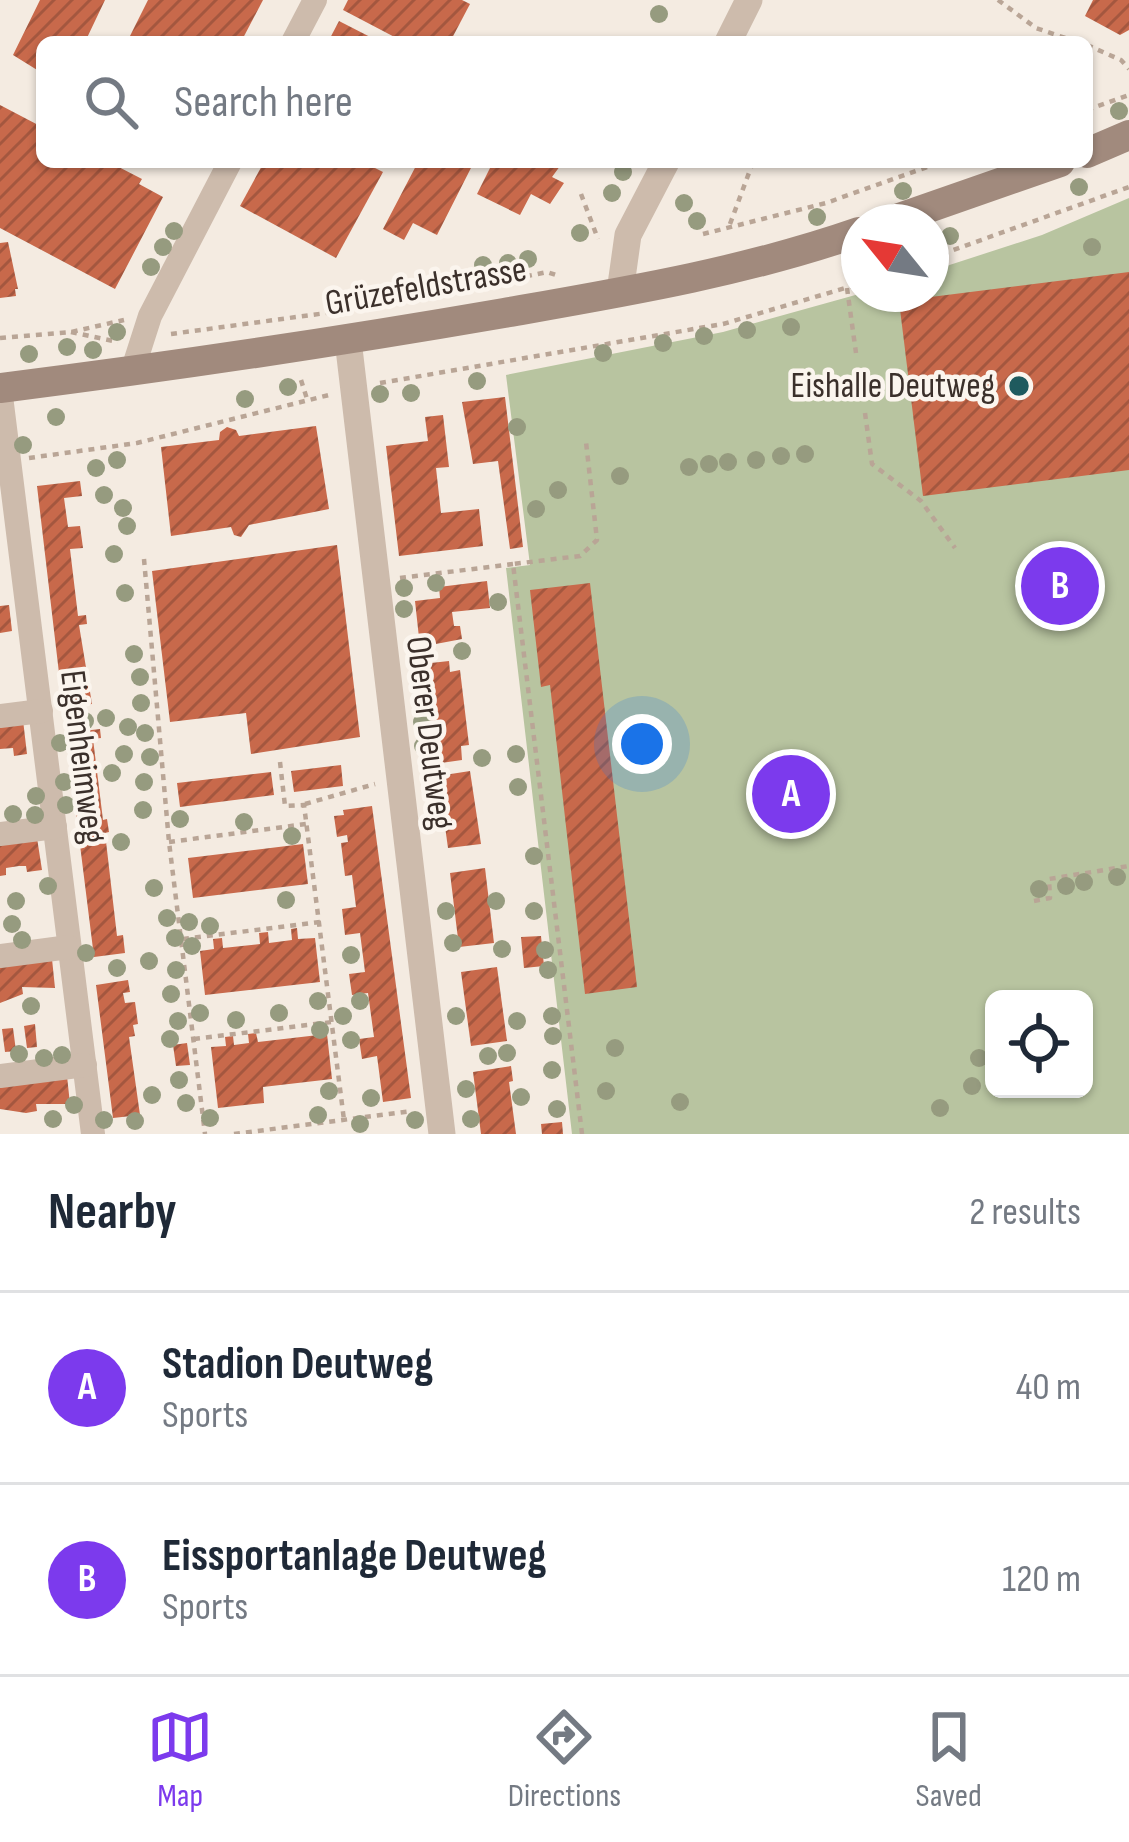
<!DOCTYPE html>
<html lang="en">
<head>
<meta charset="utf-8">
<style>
  :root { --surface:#fff; --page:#f2f2f3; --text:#1f2937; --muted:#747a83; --line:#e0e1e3; --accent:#7c3aed }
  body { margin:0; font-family:"Sofia Sans Condensed",sans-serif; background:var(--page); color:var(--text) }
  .controls { position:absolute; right:36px; bottom:36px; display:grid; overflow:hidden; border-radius:18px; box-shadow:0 3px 9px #0004 }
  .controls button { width:108px; height:108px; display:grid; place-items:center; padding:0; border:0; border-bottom:3px solid var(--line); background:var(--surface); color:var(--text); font:60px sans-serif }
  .compass { position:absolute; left:841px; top:204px; width:108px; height:108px; border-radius:50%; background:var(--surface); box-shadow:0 3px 9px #0004; rotate:300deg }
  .you { position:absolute; left:642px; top:744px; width:42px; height:42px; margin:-30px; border:9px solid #fff; border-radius:50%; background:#1a73e8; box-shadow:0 0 0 18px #1a73e833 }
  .badge { display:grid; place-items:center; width:78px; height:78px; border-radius:50%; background:var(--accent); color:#fff; font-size:39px; font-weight:700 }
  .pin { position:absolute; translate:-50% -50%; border:6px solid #fff; box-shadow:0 3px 12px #0006 }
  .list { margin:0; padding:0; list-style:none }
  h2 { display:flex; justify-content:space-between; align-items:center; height:156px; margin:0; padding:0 48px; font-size:51px }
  h2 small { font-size:39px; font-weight:400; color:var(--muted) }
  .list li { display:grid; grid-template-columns:78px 1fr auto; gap:36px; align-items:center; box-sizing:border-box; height:192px; padding:0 48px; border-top:3px solid var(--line) }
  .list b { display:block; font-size:45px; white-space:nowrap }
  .list p { margin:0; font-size:39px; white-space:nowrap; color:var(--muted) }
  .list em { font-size:39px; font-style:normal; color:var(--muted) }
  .icon { flex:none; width:66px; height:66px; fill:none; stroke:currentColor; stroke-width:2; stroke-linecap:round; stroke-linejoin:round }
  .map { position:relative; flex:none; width:1129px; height:1134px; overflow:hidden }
  .search { position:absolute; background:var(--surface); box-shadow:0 3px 9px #0004; left:36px; right:36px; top:36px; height:132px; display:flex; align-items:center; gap:30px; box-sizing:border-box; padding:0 42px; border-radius:18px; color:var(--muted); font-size:45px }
  .sheet { height:540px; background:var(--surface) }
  nav { display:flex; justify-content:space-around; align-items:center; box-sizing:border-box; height:168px; border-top:3px solid var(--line); background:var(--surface); font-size:33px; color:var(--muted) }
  nav a { display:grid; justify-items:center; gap:6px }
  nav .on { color:var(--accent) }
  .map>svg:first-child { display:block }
  .grass { fill:#b8c4a0; fill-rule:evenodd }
  .building { fill:url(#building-hatch) }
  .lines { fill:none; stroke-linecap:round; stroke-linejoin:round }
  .path { stroke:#b9a596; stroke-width:4.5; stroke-dasharray:6 6; stroke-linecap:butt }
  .minor { stroke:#cdbbac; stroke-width:24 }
  .tertiary { stroke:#cdbbac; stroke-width:27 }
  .secondary { stroke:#a18a7d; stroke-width:30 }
  .tree { fill:#969b7f }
  .poi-dot { fill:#1f5a5e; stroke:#fbf5ee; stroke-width:4.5 }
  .labels { text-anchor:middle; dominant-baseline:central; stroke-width:9; stroke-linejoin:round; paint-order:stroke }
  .street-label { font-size:36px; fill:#3b302b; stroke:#fbf5ee }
  .poi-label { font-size:36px; fill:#3b302b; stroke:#fbf5ee; text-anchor:end }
</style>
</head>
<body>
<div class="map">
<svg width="1129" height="1134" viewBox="0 0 1129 1134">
  <defs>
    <pattern id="building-hatch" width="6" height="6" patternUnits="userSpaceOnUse" patternTransform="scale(3)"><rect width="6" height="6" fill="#c8694b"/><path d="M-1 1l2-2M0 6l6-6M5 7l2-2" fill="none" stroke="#a4573f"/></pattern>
  </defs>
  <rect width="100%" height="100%" fill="#f4ebe1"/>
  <!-- grass -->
  <path class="grass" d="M1129,198V1134H572L506,568L530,565L506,375L723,332L859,294H931V271L1042,235ZM994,999H1084V1089H994Z"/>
  <!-- building -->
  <g class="building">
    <path d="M40,0H105L85,42H42V73L13,55Z"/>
    <path d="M148,0H263L241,42H127Z"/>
    <path d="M348,0H462L470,4L450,42H404L343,10Z"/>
    <path d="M1093,0H1129V30L1120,35L1085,16Z"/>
    <path d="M339,21L380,42H328Z"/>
    <path d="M0,105L42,127V162H109L142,179L139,184L163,197L115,289L0,228Z"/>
    <path d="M264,162H363L383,172L336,258L240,206Z"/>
    <path d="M418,162H474L437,235L413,223L404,240L383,229Z"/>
    <path d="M493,162H563L552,177L564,183L550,204L531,194L520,215L477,194Z"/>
    <path d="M8,242L18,289H15L16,296L0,298V243Z"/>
    <path d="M1129,272V470L923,496L899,301Z"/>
    <path d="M505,397L523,547L510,549L498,461L473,464L462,402Z"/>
    <path d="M443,415L449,467L436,468L441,513L479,509L483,546L399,556L386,446L428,441L425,417Z"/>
    <path d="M316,426L329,509L249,525L241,537L234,535L231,527L171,536L161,447L219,440L220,432L227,427L236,430L239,436Z"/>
    <path d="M80,481L82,496L64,498L68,527L80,526L83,548L70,549L78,616L86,615L87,624L79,625L92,704L63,707L37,486Z"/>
    <path d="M337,545L360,737L251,754L246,713L170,722L152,571Z"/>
    <path d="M487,581L490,608L452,612L454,626H460L462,639L420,647L415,601L440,598L439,587Z"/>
    <path d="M590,583L637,987L585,994L550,685L541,687L530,590Z"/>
    <path d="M9,605L12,631L0,633V606Z"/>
    <path d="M449,661L450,672L460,670L469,745L461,746L462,760L441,763L440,748L432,749L422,664Z"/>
    <path d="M23,720L27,754L14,756L13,748L0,749V724Z"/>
    <path d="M100,729L101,738L93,739L103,820L107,819L109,832L105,833L117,936L123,935L125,953L94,957L66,733Z"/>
    <path d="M341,765L343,786L294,792L291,771Z"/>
    <path d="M470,771L481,844L448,848L438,776Z"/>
    <path d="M271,772L274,795L180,807L177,783Z"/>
    <path d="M372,806L411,1098L383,1102L377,1056L362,1059L359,1039L374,1037L368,993L352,995L349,974L365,972L360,933L345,935L342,909L356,907L352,875L345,876L341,843L348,842L347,835L337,837L334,816L344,815L343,810Z"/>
    <path d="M37,838L42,870L27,872L26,866H19L6,868V875L0,876V843Z"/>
    <path d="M303,844L308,884L193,898L188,858Z"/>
    <path d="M485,868L494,943L459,947L450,873Z"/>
    <path d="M297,928L298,939L315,938L320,982L205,995L200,951L214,949L213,939L222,938L223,948L260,944L259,933L268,932L269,943L292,940L291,929Z"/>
    <path d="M541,936L544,966L524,968L521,937Z"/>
    <path d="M52,959L55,988L22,987L23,994L0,1003V965Z"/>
    <path d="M497,967L507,1041L471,1046L461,972Z"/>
    <path d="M128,980L130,992L123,993L125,1003L135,1002L138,1024L133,1025L135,1036L129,1037L140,1115L113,1118L96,985Z"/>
    <path d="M35,1024L37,1047L27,1048L24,1026Z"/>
    <path d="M13,1028L16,1051L5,1052L2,1029Z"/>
    <path d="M256,1033L258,1042L327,1034L332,1079L263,1087L264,1103L218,1108L211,1047L226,1046L225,1037L233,1036L234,1045L249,1043L248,1034Z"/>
    <path d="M187,1043L190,1065L176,1066L173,1045Z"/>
    <path d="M511,1066L513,1081L509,1082L516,1134H481L473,1072Z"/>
    <path d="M67,1076L70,1104H36L37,1111L26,1113L0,1109V1084Z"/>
    <path d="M562,1122L563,1134H542L541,1124Z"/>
  </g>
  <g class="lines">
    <!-- path -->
    <g class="path">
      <path d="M998,0L1036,28L1077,42"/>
      <path d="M1087,45L1121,60L1129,69"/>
      <path d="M1087,110L1129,95"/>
      <path d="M581,194L598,239"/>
      <path d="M730,224L753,162"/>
      <path d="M703,234L826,203L941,162"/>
      <path d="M931,258L1129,187"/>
      <path d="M847,288L856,353"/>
      <path d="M432,296L547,272L556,275"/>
      <path d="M71,332L118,342"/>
      <path d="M171,334L326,313"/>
      <path d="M0,338L71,332L124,320"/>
      <path d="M301,380L307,399"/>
      <path d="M380,383L723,324L859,284"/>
      <path d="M865,413L872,464L921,501L955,548"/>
      <path d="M29,458L137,443L329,395"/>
      <path d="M144,559L169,842L205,1134"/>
      <path d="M400,578L513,564"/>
      <path d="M280,762L285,806L304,805L344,1120"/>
      <path d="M305,804L375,784"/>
      <path d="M169,842L306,824"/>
      <path d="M1034,901L1050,898L1049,879L1129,866"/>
      <path d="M183,939L320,922"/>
      <path d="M194,1039L332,1022"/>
      <path d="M234,1134L412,1111"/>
      <path d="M582,1134L513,564L580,556L597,540L586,442"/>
    </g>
    <!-- minor -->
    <g class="minor">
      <path d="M293,42L315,0"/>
      <path d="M132,372L150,316L230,162"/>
      <path d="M0,388L93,1134"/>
      <path d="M0,716L41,711"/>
      <path d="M0,834L55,827"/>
      <path d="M0,956L69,947"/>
      <path d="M0,1076L85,1065"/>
    </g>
    <!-- tertiary -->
    <g class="tertiary">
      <path d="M728,42L749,0"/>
      <path d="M620,292L628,235L666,162"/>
      <path d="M348,340L442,1134"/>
    </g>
    <!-- secondary -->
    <g class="secondary">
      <path d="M1087,153L1129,135"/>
      <path d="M888,222L1060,162"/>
      <path d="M0,388C169,367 336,342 504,313C624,292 744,272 859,232"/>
    </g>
  </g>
  <!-- trees -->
  <g class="tree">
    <circle cx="659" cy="14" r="9"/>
    <circle cx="1119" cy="111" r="9"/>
    <circle cx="623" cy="172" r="9"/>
    <circle cx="1079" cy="187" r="9"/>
    <circle cx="903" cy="191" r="9"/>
    <circle cx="612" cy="193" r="9"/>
    <circle cx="684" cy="203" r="9"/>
    <circle cx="817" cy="217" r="9"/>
    <circle cx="697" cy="221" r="9"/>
    <circle cx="174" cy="231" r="9"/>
    <circle cx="580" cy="233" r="9"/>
    <circle cx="950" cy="236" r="9"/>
    <circle cx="163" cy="247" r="9"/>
    <circle cx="1092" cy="247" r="9"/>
    <circle cx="528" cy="259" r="9"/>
    <circle cx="508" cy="263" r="9"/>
    <circle cx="483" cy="265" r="9"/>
    <circle cx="151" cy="267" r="9"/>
    <circle cx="791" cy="327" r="9"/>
    <circle cx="747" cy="330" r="9"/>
    <circle cx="117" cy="332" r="9"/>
    <circle cx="704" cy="336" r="9"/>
    <circle cx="663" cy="343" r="9"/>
    <circle cx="67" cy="347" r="9"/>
    <circle cx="93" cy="350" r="9"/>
    <circle cx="603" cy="353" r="9"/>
    <circle cx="29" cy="354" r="9"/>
    <circle cx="477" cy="381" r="9"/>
    <circle cx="288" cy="387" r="9"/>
    <circle cx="411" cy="393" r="9"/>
    <circle cx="380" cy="394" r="9"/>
    <circle cx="245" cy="399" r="9"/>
    <circle cx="56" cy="417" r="9"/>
    <circle cx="517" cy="427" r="9"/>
    <circle cx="23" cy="445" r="9"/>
    <circle cx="805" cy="454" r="9"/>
    <circle cx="781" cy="456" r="9"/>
    <circle cx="117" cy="460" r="9"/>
    <circle cx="756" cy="460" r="9"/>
    <circle cx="728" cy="462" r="9"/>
    <circle cx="709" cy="464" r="9"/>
    <circle cx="689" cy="467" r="9"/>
    <circle cx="96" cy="468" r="9"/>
    <circle cx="620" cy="476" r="9"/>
    <circle cx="558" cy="490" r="9"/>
    <circle cx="104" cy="495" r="9"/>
    <circle cx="123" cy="508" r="9"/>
    <circle cx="536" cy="509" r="9"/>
    <circle cx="127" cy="526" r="9"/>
    <circle cx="114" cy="554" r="9"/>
    <circle cx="436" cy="583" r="9"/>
    <circle cx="404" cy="588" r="9"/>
    <circle cx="125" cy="593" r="9"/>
    <circle cx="498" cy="602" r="9"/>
    <circle cx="404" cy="609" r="9"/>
    <circle cx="462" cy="651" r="9"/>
    <circle cx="134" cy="654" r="9"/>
    <circle cx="140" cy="677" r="9"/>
    <circle cx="141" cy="703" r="9"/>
    <circle cx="106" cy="718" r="9"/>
    <circle cx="85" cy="721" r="9"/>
    <circle cx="422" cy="722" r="9"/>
    <circle cx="128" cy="727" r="9"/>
    <circle cx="145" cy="733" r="9"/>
    <circle cx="60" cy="743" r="9"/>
    <circle cx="423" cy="746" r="9"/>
    <circle cx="124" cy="754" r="9"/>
    <circle cx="516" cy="754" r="9"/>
    <circle cx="150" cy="757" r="9"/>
    <circle cx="482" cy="758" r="9"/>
    <circle cx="112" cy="773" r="9"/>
    <circle cx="64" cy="782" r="9"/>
    <circle cx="144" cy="782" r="9"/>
    <circle cx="518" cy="787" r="9"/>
    <circle cx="36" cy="796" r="9"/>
    <circle cx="66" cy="805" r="9"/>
    <circle cx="143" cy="810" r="9"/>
    <circle cx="13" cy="814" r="9"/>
    <circle cx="35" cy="815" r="9"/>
    <circle cx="180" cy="819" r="9"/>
    <circle cx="244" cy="822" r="9"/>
    <circle cx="292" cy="836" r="9"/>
    <circle cx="121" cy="842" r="9"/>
    <circle cx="534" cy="856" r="9"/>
    <circle cx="1117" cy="877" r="9"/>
    <circle cx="1084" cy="882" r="9"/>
    <circle cx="48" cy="886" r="9"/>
    <circle cx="1066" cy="886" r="9"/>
    <circle cx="154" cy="888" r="9"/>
    <circle cx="1039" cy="889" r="9"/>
    <circle cx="286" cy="900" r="9"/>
    <circle cx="16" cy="901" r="9"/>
    <circle cx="496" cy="901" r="9"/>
    <circle cx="446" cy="911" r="9"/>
    <circle cx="534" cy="911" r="9"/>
    <circle cx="167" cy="918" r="9"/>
    <circle cx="189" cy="922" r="9"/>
    <circle cx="12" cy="924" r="9"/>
    <circle cx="210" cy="926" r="9"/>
    <circle cx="175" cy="938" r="9"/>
    <circle cx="22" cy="940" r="9"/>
    <circle cx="453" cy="943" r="9"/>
    <circle cx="192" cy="946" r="9"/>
    <circle cx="502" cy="949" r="9"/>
    <circle cx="545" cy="950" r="9"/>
    <circle cx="86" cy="953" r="9"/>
    <circle cx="351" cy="955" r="9"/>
    <circle cx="149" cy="961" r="9"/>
    <circle cx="117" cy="968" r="9"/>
    <circle cx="176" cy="970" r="9"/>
    <circle cx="548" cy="970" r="9"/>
    <circle cx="171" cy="994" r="9"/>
    <circle cx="318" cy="1001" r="9"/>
    <circle cx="360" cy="1001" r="9"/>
    <circle cx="31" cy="1006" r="9"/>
    <circle cx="200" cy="1013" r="9"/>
    <circle cx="279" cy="1013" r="9"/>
    <circle cx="343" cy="1016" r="9"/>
    <circle cx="456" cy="1016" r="9"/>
    <circle cx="552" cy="1016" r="9"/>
    <circle cx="236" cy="1020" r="9"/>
    <circle cx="178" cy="1021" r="9"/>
    <circle cx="517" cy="1021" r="9"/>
    <circle cx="320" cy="1030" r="9"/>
    <circle cx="553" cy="1036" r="9"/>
    <circle cx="170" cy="1039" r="9"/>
    <circle cx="351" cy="1040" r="9"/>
    <circle cx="615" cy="1048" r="9"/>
    <circle cx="507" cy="1053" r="9"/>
    <circle cx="19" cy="1054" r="9"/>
    <circle cx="62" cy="1055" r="9"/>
    <circle cx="488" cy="1056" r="9"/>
    <circle cx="44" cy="1058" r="9"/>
    <circle cx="979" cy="1058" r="9"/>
    <circle cx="552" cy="1070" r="9"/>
    <circle cx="179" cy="1080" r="9"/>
    <circle cx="972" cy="1086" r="9"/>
    <circle cx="466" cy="1089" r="9"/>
    <circle cx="329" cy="1091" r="9"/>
    <circle cx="606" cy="1091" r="9"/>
    <circle cx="152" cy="1095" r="9"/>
    <circle cx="521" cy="1097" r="9"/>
    <circle cx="371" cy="1098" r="9"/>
    <circle cx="680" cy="1102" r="9"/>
    <circle cx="186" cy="1103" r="9"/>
    <circle cx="74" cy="1105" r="9"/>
    <circle cx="940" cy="1108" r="9"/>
    <circle cx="557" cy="1109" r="9"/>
    <circle cx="318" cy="1115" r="9"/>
    <circle cx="210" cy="1118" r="9"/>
    <circle cx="53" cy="1119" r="9"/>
    <circle cx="471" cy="1119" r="9"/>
    <circle cx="104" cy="1120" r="9"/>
    <circle cx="415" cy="1120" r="9"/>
    <circle cx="135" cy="1121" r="9"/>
    <circle cx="360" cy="1124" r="9"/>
  </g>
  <!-- markers -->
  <circle class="poi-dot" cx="1019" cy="386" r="12"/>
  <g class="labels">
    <!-- street labels -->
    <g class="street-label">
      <text transform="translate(426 287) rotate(-10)">Grüzefeldstrasse</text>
      <text transform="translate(429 733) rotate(83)">Oberer Deutweg</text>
      <text transform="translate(82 757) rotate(83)">Eigenheimweg</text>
    </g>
    <!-- poi labels -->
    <g class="poi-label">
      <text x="995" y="386">Eishalle Deutweg</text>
    </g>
  </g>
</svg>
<div class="controls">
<button><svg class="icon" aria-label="locate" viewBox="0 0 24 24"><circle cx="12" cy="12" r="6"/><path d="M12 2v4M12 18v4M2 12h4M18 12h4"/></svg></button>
</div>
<svg class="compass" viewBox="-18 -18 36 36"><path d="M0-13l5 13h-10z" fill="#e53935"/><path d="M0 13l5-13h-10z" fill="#747a83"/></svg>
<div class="you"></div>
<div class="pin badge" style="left:791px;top:794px">A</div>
<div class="pin badge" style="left:1060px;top:586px">B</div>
<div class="search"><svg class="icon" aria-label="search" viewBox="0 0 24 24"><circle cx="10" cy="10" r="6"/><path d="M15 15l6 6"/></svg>Search here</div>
</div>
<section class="sheet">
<h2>Nearby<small>2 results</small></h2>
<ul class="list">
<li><span class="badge">A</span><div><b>Stadion Deutweg</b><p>Sports</p></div><em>40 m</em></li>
<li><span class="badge">B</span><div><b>Eissportanlage Deutweg</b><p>Sports</p></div><em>120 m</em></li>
</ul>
</section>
<nav>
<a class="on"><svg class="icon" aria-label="map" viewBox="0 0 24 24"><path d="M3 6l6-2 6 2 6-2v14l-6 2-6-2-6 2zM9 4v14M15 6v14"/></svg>Map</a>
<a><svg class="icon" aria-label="directions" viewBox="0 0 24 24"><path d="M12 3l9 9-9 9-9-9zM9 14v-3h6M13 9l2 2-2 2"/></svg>Directions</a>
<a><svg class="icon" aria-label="saved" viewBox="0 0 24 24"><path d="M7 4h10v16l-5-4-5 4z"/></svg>Saved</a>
</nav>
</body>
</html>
